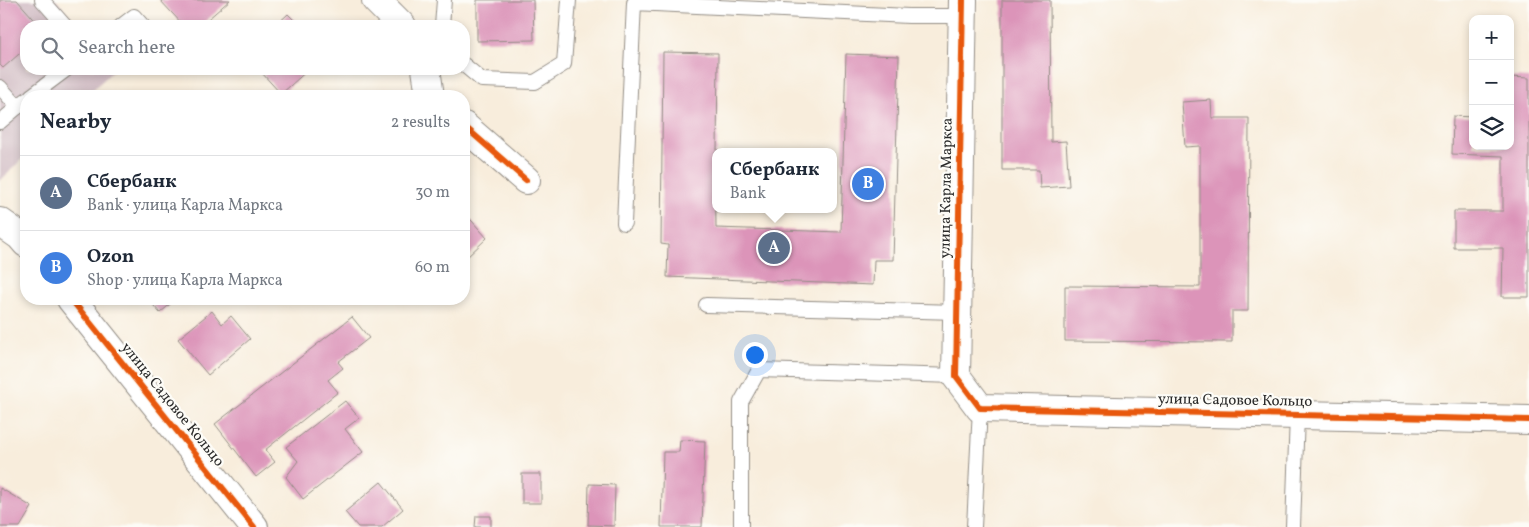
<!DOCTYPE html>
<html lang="en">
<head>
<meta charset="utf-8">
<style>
  :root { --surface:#fff; --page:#f6f6f7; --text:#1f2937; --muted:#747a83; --line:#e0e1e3; --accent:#1a73e8 }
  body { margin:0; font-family:Vollkorn,serif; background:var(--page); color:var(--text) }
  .controls { position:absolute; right:15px; top:15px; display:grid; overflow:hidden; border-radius:10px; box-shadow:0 2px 8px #0003 }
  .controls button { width:45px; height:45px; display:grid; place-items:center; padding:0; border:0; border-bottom:1px solid var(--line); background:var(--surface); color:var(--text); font:25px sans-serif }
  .you { position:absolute; left:754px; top:354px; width:18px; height:18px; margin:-12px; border:4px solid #fff; border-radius:50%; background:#1a73e8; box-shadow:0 0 0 8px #1a73e833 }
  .badge { display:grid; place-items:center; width:32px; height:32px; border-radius:50%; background:var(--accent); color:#fff; font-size:16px; font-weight:700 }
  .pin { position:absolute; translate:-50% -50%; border:2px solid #fff; box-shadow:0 1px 5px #0006 }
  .popup { position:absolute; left:712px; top:148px; width:125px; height:65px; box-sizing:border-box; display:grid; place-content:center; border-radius:10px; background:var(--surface); filter:drop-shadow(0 1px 4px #0005); font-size:16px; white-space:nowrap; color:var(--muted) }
  .popup b { font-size:19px; color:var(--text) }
  .popup::after { content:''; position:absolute; left:50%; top:100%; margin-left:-10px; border:10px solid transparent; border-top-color:var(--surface) }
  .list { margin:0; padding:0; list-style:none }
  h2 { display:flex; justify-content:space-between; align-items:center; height:65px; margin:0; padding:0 20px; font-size:21px }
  h2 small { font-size:16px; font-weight:400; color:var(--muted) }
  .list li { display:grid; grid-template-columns:32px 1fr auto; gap:15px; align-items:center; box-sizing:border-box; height:75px; padding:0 20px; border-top:1px solid var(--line) }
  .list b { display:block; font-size:19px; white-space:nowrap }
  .list p { margin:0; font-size:16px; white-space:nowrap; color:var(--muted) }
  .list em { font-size:16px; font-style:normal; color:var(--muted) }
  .icon { flex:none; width:28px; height:28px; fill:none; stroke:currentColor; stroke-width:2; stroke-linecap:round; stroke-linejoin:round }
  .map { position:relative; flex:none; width:1529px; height:527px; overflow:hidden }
  .search { position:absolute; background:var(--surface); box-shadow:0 2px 8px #0003; left:20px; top:20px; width:450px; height:55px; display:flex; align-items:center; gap:12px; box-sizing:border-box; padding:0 18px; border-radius:20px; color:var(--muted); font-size:19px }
  .panel { position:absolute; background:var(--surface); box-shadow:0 2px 8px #0003; left:20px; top:90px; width:450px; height:215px; border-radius:20px }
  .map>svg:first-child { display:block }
  .industrial { fill:#d2bdc5 }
  .building { fill:#dc94b9 }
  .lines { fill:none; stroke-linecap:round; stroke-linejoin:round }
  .lane-casing { stroke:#928c84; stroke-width:16 }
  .street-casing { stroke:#928c84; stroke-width:30 }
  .lane { stroke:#fff; stroke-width:14 }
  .street { stroke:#fff; stroke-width:28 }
  .cycleway-casing { stroke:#fdfcf7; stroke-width:9 }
  .cycleway { stroke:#e8590c; stroke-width:6 }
  .labels { text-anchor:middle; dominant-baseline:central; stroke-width:4.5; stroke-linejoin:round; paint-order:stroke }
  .street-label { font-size:15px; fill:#2b2b2b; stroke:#fdfcf7 }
</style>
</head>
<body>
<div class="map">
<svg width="1529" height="527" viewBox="0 0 1529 527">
  <rect width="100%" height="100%" fill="#fdfcf7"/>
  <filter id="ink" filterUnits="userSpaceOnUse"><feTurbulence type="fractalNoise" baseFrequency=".02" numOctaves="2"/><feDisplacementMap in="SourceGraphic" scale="10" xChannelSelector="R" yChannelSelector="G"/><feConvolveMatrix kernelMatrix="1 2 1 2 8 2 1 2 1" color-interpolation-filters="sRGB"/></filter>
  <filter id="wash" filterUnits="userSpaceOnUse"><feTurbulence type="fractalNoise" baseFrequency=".0096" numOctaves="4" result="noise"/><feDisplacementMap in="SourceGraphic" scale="20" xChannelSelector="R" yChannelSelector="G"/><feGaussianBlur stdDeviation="1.12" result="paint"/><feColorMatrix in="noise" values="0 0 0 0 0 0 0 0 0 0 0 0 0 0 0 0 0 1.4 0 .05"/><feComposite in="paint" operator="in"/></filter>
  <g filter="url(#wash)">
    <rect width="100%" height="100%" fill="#f8eddc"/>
    <!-- industrial -->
    <path class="industrial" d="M0,0H56L79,26H26V69H115L86,96H26V155L0,181Z"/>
    <g id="blocks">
      <!-- building -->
      <g class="building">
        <path d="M0,0H17L40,26H26V48L3,68L0,65Z"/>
        <path d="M160,0H230L200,26H184Z"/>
        <path d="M477,0H533L534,40L477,41Z"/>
        <path d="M1002,0H1050L1051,142L1066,141L1069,186L1040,188L1039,170H1002Z"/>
        <path d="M288,14L300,26H275Z"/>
        <path d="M663,52L718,53L717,152H715L716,228L841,232L846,54L899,56L893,260H874L873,285L667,277L668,245L661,244Z"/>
        <path d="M264,69H309L281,94L261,72Z"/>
        <path d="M1510,77L1529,78V297H1502L1503,248H1454V211H1503V156L1452,154L1453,116L1473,117V146H1510Z"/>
        <path d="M1211,100L1212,118H1249L1248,311H1232V342L1065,341V286L1200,287V146L1185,147L1182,102Z"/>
        <path d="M464,212L487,238L464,260Z"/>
        <path d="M148,299H176L160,313Z"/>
        <path d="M212,311L222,324L231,316L250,339L208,375L178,339Z"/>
        <path d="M352,317L369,338L338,362L343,368L328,380L338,392L265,450L275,462L256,477L215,424Z"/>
        <path d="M345,401L359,418L345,429L363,452L303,499L286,477L298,461L286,447Z"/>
        <path d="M680,440L705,441L702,527H661L663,452H679Z"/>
        <rect x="522" y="474" width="19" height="29"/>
        <path d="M381,482L403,509L382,527H358L345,512Z"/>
        <path d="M589,484L615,485L614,526L588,525Z"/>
        <path d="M0,488L32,507L20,527H0Z"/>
        <path d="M476,516H491V527H475Z"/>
      </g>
    </g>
  </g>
  <g filter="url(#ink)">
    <use href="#blocks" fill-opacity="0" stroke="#928c84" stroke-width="1"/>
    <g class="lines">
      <defs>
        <g id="lane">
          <path d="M42,0L65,26"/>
          <path d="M121,26L134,16L143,26"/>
          <path d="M442,26L444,0"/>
          <path d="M464,65L482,80L535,82L564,64L569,0"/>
          <path d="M0,87L18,107"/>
          <path d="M31,96L67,69"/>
          <path d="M0,122L26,100"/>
          <path d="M624,223L634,3L909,16H963"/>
          <path d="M706,305L957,312"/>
          <path d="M741,527V402L759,370L956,376"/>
          <path d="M974,527L980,408"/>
          <path d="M1293,527L1297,415"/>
        </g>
        <g id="street">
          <path d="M376,0L402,26"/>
          <path d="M963,0L956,376L980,408L1529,420"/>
          <path d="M426,69L430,96"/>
          <path d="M464,126L526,180"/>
          <path d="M0,222L20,236L26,243"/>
          <path d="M71,299L254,527"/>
        </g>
      </defs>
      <!-- lane casing -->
      <use href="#lane" class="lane-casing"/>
      <!-- street casing -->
      <use href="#street" class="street-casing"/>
      <!-- lane -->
      <use href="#lane" class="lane"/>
      <!-- street -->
      <use href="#street" class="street"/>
      <defs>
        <g id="cycleway">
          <path d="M963,0L956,376L980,408L1529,420"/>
          <path d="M464,126L526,180"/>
          <path d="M71,299L254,527"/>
        </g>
      </defs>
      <!-- cycleway casing -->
      <use href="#cycleway" class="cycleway-casing"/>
      <!-- cycleway -->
      <use href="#cycleway" class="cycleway"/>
    </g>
  </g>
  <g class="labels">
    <!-- street labels -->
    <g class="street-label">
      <text transform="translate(947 188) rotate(-89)">улица Карла Маркса</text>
      <text transform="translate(1235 401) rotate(1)">улица Садовое Кольцо</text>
      <text transform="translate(172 405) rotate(51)">улица Садовое Кольцо</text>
    </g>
  </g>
</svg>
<div class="controls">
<button>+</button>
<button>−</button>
<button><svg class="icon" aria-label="layers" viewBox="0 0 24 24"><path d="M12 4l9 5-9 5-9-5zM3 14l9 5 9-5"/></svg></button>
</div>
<div class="you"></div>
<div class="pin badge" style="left:774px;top:248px;background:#5c6f8a">A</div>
<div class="popup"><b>Сбербанк</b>Bank</div>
<div class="pin badge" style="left:868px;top:184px;background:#3f7fe0">B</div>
<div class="search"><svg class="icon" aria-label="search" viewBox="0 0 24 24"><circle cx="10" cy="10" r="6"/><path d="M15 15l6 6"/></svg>Search here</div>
<section class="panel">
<h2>Nearby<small>2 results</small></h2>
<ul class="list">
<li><span class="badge" style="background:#5c6f8a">A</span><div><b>Сбербанк</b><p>Bank · улица Карла Маркса</p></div><em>30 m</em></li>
<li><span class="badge" style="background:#3f7fe0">B</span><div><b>Ozon</b><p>Shop · улица Карла Маркса</p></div><em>60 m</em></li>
</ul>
</section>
</div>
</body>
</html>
